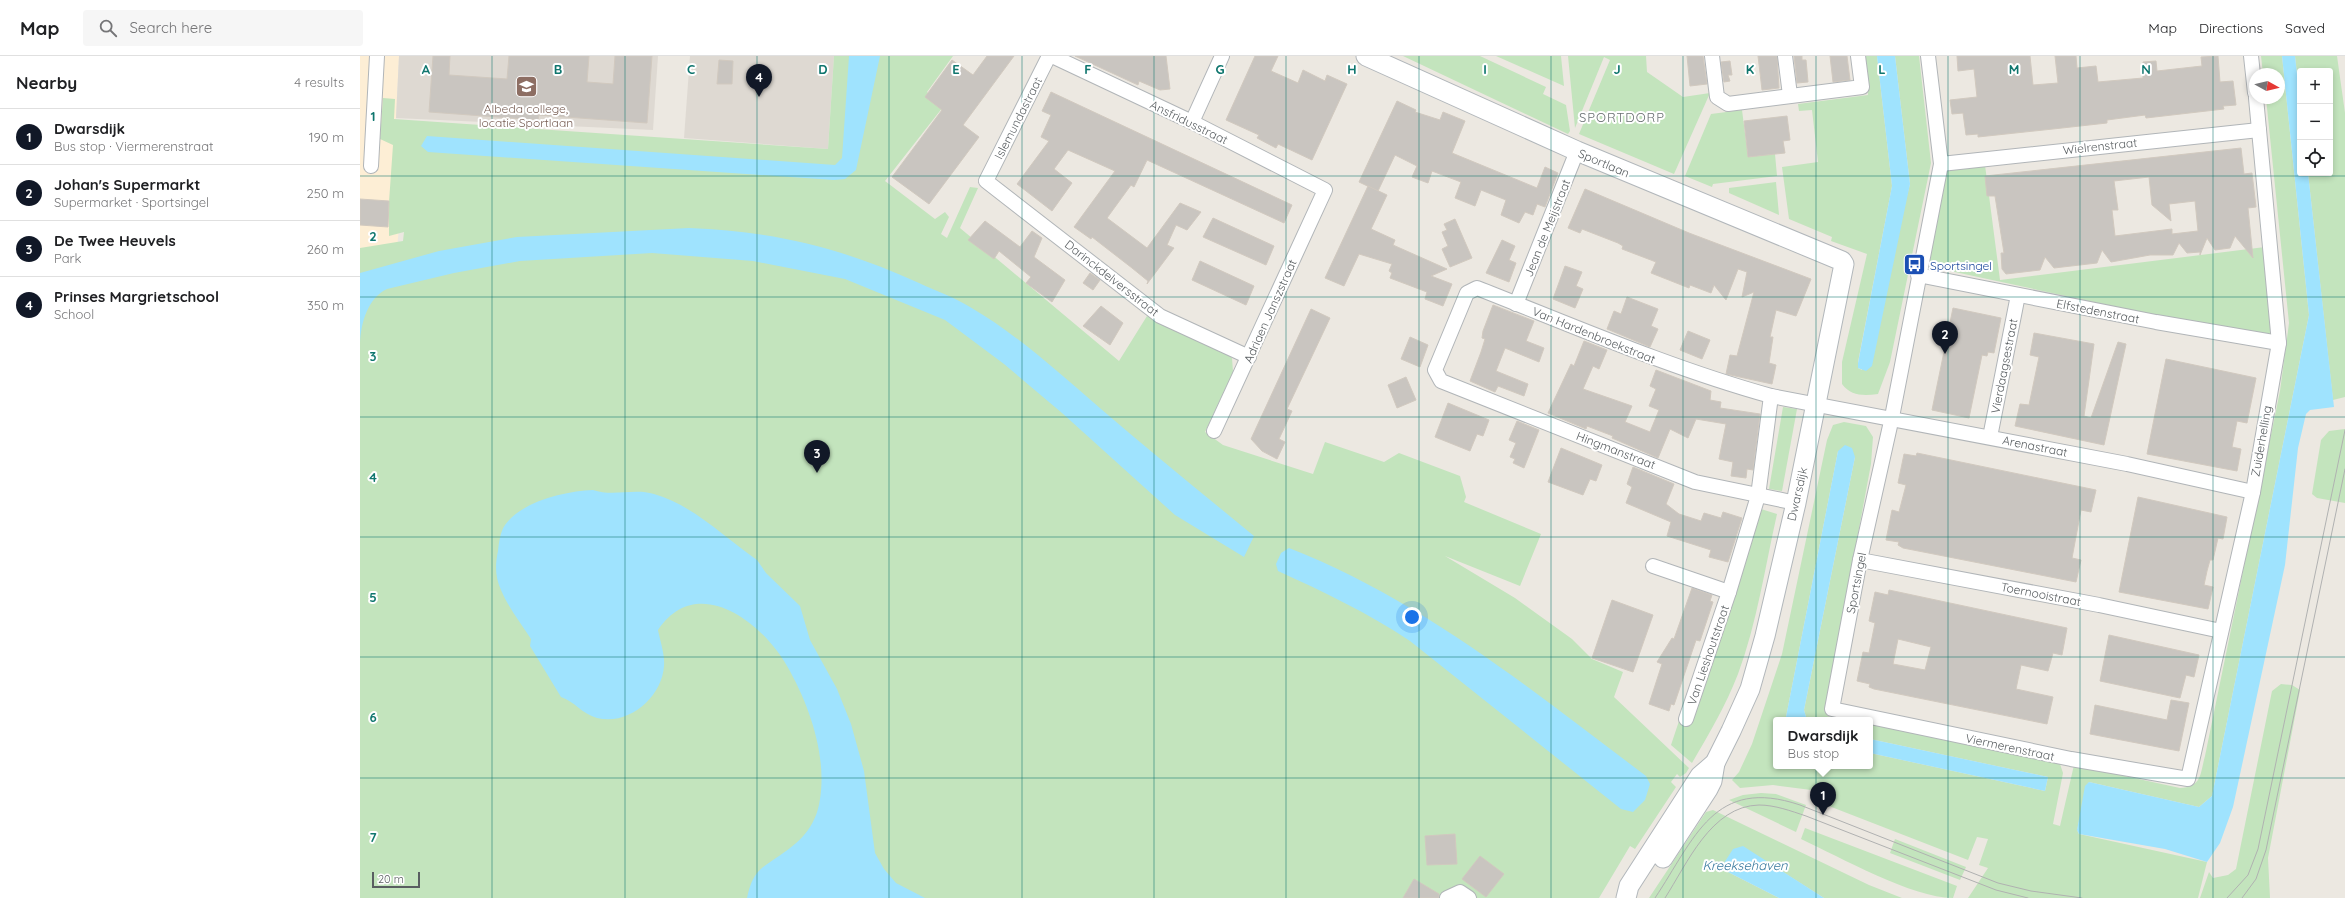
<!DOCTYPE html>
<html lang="en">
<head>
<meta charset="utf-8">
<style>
  :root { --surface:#fff; --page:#f6f6f6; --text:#202124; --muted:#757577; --line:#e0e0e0; --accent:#111827 }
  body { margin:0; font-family:Quicksand,sans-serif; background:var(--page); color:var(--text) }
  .controls { position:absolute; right:12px; top:12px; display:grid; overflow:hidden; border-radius:4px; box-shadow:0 2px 6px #0003 }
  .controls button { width:36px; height:36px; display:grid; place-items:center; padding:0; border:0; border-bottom:1px solid var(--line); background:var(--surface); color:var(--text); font:20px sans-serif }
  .compass { position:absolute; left:1889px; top:12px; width:36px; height:36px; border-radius:50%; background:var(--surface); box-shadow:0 2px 6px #0003; rotate:98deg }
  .scale { position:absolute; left:12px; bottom:10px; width:48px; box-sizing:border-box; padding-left:4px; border:2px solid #595e61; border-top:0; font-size:11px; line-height:14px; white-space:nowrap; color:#595e61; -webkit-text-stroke:3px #fff; paint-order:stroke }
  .you { position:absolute; left:1052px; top:561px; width:14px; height:14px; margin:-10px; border:3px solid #fff; border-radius:50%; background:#1a73e8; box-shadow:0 0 0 6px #1a73e833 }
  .badge { display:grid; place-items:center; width:26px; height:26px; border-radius:50%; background:var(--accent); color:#fff; font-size:13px; font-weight:700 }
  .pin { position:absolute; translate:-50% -33px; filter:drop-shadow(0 1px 2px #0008) }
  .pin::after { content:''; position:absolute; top:21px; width:14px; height:12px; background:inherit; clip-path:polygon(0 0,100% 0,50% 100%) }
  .popup { position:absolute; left:1413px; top:661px; width:100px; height:52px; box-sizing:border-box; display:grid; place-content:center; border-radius:4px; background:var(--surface); filter:drop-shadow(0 1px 3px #0005); font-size:13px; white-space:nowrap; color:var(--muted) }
  .popup b { font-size:15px; color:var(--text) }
  .popup::after { content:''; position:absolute; left:50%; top:100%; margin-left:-8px; border:8px solid transparent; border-top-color:var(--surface) }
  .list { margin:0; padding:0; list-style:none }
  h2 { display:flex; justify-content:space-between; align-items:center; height:52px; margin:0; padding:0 16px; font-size:17px }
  h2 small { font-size:13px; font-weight:400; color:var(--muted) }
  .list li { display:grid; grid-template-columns:26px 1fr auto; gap:12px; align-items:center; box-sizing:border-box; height:56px; padding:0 16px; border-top:1px solid var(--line) }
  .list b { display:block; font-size:15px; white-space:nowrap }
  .list p { margin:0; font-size:13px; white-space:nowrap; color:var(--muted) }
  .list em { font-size:13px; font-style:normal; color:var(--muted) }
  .icon { flex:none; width:22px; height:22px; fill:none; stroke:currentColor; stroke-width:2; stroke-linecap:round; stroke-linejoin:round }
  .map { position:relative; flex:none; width:1985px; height:842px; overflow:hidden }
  header { display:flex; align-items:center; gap:24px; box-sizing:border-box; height:56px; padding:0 20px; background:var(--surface); border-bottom:1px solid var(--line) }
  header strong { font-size:19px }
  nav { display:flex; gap:22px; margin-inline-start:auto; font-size:14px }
  .search { width:280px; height:36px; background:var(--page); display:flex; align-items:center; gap:10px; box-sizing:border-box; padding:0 14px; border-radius:4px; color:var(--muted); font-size:15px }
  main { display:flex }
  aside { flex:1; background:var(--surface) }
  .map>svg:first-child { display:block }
  .commercial { fill:#fdeed5 }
  .education { fill:#ded9d2 }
  .green { fill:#c3e4bd }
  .water { fill:#9fe3fe }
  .building { fill:#c9c5c0; stroke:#d1c9bf; fill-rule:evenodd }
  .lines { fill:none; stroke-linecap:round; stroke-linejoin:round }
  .street-casing { stroke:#b1b5b8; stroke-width:16 }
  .secondary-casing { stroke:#b2b7bb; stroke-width:21 }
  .street { stroke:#fff; stroke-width:14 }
  .secondary { stroke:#fff; stroke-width:19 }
  .tram { stroke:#b0b1b1; stroke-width:1 }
  .grid { fill:none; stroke:#0f766e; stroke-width:1; stroke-opacity:0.55 }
  .labels { text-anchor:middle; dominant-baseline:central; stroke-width:4; stroke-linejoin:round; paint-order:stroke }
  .education-label { font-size:12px; fill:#785e54; stroke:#fff }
  .street-label { font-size:12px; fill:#595e61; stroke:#fff }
  .transit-label { font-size:12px; fill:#164399; stroke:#fff; text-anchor:start }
  .neighbourhood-label { font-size:13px; letter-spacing:1px; fill:#6a7073; stroke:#fff }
  .water-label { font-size:13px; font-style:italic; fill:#38799e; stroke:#fff }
  .grid-label { font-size:13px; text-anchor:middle; font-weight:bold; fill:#0f766e; stroke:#fff; stroke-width:4; stroke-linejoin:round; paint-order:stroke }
</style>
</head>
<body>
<header>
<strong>Map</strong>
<div class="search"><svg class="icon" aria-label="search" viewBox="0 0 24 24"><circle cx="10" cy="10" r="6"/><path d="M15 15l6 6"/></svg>Search here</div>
<nav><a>Map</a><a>Directions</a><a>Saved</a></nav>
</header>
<main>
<aside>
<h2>Nearby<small>4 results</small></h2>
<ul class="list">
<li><span class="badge">1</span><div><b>Dwarsdijk</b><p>Bus stop · Viermerenstraat</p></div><em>190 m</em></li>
<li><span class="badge">2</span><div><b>Johan's Supermarkt</b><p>Supermarket · Sportsingel</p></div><em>250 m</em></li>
<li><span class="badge">3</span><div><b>De Twee Heuvels</b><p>Park</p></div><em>260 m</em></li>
<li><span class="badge">4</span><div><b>Prinses Margrietschool</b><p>School</p></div><em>350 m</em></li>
</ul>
</aside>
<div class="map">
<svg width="1985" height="842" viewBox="0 0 1985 842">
  <rect width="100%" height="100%" fill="#ece8e1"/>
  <!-- commercial -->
  <path class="commercial" d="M0,0H39L36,62L31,74L44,123L37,192L0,204Z"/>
  <!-- education -->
  <g class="education">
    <path d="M39,0H298L293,74L36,62Z"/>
    <path d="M330,0H474L468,93L324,82Z"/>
  </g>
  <!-- green -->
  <g class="green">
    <path d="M474,0H593L567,36L583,51L525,125L575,163L585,156L589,161L581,178L587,182L610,131L618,132L600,172L759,305L787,260L867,298L872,302L873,316L845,376L863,389L953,418L965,386L1024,406L1039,397L1100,420L1106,441L1104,446L1181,478L1160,530L1085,500L1155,542L1212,583L1232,603L1263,616L1254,641L1329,712L1326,717L1320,721L1317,718L1311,726L1316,731L1275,793L1270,790L1239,842H0V192L43,185L44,176L29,180V146L33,89L20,83L23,42L35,43L34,63L468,93Z"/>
    <path d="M1043,0H1120L1186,31L1183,38L1206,49L1210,75L1208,78Z"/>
    <path d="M1136,0H1201L1204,30Z"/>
    <path d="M1208,0H1286L1287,16L1323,41L1350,37L1314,118L1219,78L1250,4L1244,1L1215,72Z"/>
    <path d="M1504,0H1517L1532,130L1498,306V312L1502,314L1550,128L1535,0H1559L1571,107L1530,306L1518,338C1503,340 1491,340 1482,328V306L1507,198L1471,185L1472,181L1429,163L1422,111L1458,106L1452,54L1439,55L1438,48L1508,39Z"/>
    <path d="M1901,0H1922L1949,259L1852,740L1839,751L1729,726L1717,774L1719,778L1847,806L1838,842H1608L1628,812L1619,809L1628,783L1617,781L1608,804L1456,745L1459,735L1413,729L1380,732L1372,724L1379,716L1392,688L1422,598L1467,384L1473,369L1484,366L1506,370L1513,381L1511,408L1466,650L1467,660L1488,664H1447L1444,654L1495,401L1478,395L1426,661L1427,664H1416V710H1510V697L1685,735L1688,721L1510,683V668L1694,704L1700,708L1703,717L1693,768L1700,770L1714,709L1820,732C1842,731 1840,718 1845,700L1920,335L1929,267L1906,42H1919V18H1903Z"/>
    <path d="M1935,0H1977L1985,57V341L1973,344L1948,117H1970V15H1940V45Z"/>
    <path d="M1382,54L1388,101L1415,98L1417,120L1353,128L1352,131L1325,120L1351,58Z"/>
    <path d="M1625,109L1640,224L1905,191L1912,281L1905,283L1567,210L1587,114Z"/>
    <path d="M1416,126L1419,159L1369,137V132Z"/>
    <path d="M1423,351L1437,353L1422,435L1409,433Z"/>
    <path d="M1985,373V447L1957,442L1952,438L1961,384L1969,375Z"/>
    <path d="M1401,453L1417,458C1405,511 1397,567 1378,618C1366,649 1349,678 1332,707L1311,689L1319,665L1331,668Z"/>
    <path d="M1921,628L1932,629L1940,634L1908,802L1910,842H1840L1849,816L1853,822L1868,819L1876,813L1912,635Z"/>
    <path d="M1401,737L1416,738L1446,749L1436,776L1369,744L1383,739Z"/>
    <path d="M1353,754L1509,829L1542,842H1464L1383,791L1366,815L1419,842H1289L1346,756Z"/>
    <path d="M1445,772L1597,830L1593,842C1552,842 1480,801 1441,783Z"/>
    <path d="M1535,783L1606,811L1600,824L1530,797Z"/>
  </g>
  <!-- water -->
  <g class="water">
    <path d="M489,0H520L496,114L485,123L474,124L68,96L61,90L67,80L475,109L482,102Z"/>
    <path d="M1517,0H1535L1550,128L1512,310L1506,315L1498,312V307L1532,130Z"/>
    <path d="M1922,0H1935L1940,45V117H1948L1974,351L1950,354L1946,358L1938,392L1925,509L1873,751L1860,787L1847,806L1805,793L1719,778L1717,774L1725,730L1729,726L1839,751L1852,740L1949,259Z"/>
    <path d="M329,172C414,175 482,192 559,227C576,235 594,241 610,251C657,278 700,318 741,353C791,396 843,438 894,480L884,501L815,459L702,357L644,308L585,264L485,223L393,205L292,197L160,205L94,217L27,233C8,242 1,266 0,287V217L79,195L157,181Z"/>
    <path d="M1485,389L1492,392L1495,401L1444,654L1447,664H1427L1426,661L1478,395Z"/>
    <path d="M233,434C253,441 274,432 294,438C333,449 365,482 397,504L406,517L440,550L450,584L477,633L491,668L504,715L515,797L524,813L536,827L565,842H387C389,833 391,825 397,817C402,811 410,806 416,802C439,787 456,772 460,743C467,699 449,648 427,610C402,566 337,516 298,574C300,585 305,598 304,610C302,641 269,670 237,662C222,658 214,645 201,641L170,590L171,583C161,567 148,551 141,534C135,521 135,509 138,495C139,487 140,476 145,469C162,445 206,435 233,434Z"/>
    <path d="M929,492C1062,544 1173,635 1286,720L1290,728L1285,744L1273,756L1261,753L1050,585C1008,557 964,536 918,515L916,508L921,497Z"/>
    <path d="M1510,683L1688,721L1685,735L1510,697Z"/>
    <path d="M1383,790L1464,842H1419L1366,815L1364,807L1373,793Z"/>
  </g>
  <!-- building -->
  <g class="building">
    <path d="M73,0H90L89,19L147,23L149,0H229L227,26L253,28L255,0H292L287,67L179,59L178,64L69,56Z"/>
    <path d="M627,0H654L603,69L619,81L569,148L532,121L582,54L565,41L592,4L613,19Z"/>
    <path d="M715,0H806L810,33L800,34L779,25L778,29Z"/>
    <path d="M895,0H918L911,15L938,27L943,14L965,25L967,19L987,28L952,104L918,88L916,92L897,82L899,79L866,64Z"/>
    <path d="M1327,0H1343L1347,28L1330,30Z"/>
    <path d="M1398,0H1417L1419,32L1402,34Z"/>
    <path d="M1434,0H1442V4H1446L1448,26L1437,27Z"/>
    <path d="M1470,0H1487L1490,24L1473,26Z"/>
    <path d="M1597,0H1670L1673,29L1698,27L1695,0H1716L1717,12L1736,10L1738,26L1783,22V6L1796,5L1797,15L1842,10L1841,1L1858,0L1860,26L1873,25L1876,49L1863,50L1864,53L1786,62L1785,59L1747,64V67L1693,73L1618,81V78L1606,79L1603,57L1592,58L1590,44L1617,41L1614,13L1598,15Z"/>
    <path d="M359,4L373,5L372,28H357Z"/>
    <path d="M1370,5L1372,19H1368L1370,25L1364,26L1361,6Z"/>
    <path d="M691,36L932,149L924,167L787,104L774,131L771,129L747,162L787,192L820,147L841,156L827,174L816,169L807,189L814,192L787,228L788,225L772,212L732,181L731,183L714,171L755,115L708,94L694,113L712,127L692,155L657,128L689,85L681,81L691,59L682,55Z"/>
    <path d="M1037,45L1056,54L1055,56L1080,64L1083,56L1105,65L1092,97L1177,132L1185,111L1198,117L1185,151L1177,148L1173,159L1165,156L1159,167L1141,159L1146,144L1121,134L1115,150L1095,142L1101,126L1072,115L1068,127L1052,121L1057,110L1035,99L1018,135L999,126Z"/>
    <path d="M1427,60L1430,84L1423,85L1425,97L1388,101L1384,65Z"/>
    <path d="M1881,92L1884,118L1892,117L1896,151L1888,152L1893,202L1875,180L1870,192L1855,194L1847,182L1840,199V196L1827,197L1819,187L1813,199H1790L1751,206L1742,194L1737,207L1694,212L1685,201L1680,214L1646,218L1642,213L1641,197H1644L1635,140H1627L1625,120ZM1789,121L1792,149L1811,165L1809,148L1835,145L1838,175L1812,178V173L1755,180L1752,154H1758L1754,125Z"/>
    <path d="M1008,130L1027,139L1011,173L1035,184L1033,189L1087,213L1071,220L1092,228L1083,250L1065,243L1067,236L1030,222L1032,217L1029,215L1032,208L999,198L984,230L965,222Z"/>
    <path d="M1225,133L1329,177L1451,223L1436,260L1416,254L1410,281H1413L1409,307L1416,309L1412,328L1366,318L1370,299L1377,300L1394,236L1382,241L1387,216L1378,213L1366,244L1354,229L1351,237L1330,229L1329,232L1291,217L1296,206L1262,193L1263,190L1258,187L1222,173L1220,177L1208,172Z"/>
    <path d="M0,143L29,145L28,171L0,169Z"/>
    <path d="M853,162L914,190L906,209L843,181Z"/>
    <path d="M1095,163L1112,202L1090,211L1082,193L1088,190L1082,176L1087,174L1084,168Z"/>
    <path d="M625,165L660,191L672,175L682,182L674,201L705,224L692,246L666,227L671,221L639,195L634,203L608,184Z"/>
    <path d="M1142,184L1155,190L1149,204L1156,207L1149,226L1126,217Z"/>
    <path d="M840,205L894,230L886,249L832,224Z"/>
    <path d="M1205,210L1222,216L1216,230L1223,233L1215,252L1193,243Z"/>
    <path d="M730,217L740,224L733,234L723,227Z"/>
    <path d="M1267,241L1298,253L1291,270L1298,273L1290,291L1247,273L1254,255L1261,258Z"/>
    <path d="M1133,249L1174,265L1166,285L1184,292L1179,306L1145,292L1136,315L1168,328L1164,340L1138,330L1135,336L1110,325L1121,296L1125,283L1122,282L1123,275Z"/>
    <path d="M741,250L763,267L750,289L723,270Z"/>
    <path d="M1593,252L1641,262L1634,297L1628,296L1627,300L1622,299L1609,362L1572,354Z"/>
    <path d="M951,253L970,262L927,353L932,355L919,383L925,386L917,403L902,395L891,383Z"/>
    <path d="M1328,275L1350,284L1342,303L1320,294Z"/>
    <path d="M1674,277L1734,288L1724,360L1731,362L1758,286L1766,288L1744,389L1655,370L1660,348L1669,349L1679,301L1670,299Z"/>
    <path d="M1050,281L1068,289L1060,311L1041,303Z"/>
    <path d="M1224,285L1247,294L1239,313L1233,310L1223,333L1272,350L1265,366L1290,376L1299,354L1289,350L1296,333L1290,330L1296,314L1351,335L1350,344L1361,346L1360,352L1400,358L1393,414L1387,413L1386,422L1371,420L1373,406L1359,403L1366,368L1336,363L1328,382L1310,373L1298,402L1252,382L1253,380L1227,370L1226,373L1188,357L1211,308L1214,310Z"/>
    <path d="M1806,303L1896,322L1887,367L1877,365L1872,391L1881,393L1877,415L1787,398Z"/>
    <path d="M1046,321L1056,344L1037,352L1028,329Z"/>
    <path d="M1088,347L1129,364L1123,380L1117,378L1110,395L1075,381Z"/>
    <path d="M1157,365L1179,374L1164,412L1153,407L1155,403L1150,401L1156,387L1149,384Z"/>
    <path d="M1201,392L1242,409L1236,425L1230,423L1223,439L1188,426Z"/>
    <path d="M1557,397L1736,434L1731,456L1721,454L1712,502L1721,504L1716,526L1543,492L1538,489L1539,486L1526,484L1532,454L1539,456L1546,429L1538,427L1544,398L1556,400Z"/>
    <path d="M1273,411L1314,428L1306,448L1319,458L1341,465L1344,457L1361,462L1363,456L1382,462L1368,506L1349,501L1351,494L1307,480L1311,466L1266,447L1272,431L1267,428Z"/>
    <path d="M1778,441L1867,461L1863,483L1858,482L1853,504H1850L1847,515L1844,529L1853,531L1848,553L1759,536Z"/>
    <path d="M1332,532L1352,539L1350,545L1353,546L1340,585L1336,584L1314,649L1311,648L1309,655L1289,648L1302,608L1297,606L1312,582L1314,583Z"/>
    <path d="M1529,534L1707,572L1702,599L1693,597L1688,615L1661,609L1656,633L1693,641L1687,668L1514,633L1509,631L1510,628L1497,625L1503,596L1509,597L1515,567L1509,565L1515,536L1528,539ZM1538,583L1571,591L1565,614L1533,608Z"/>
    <path d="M1252,544L1293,559L1273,616L1232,602Z"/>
    <path d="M1749,579L1839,599L1834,621L1826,619L1820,642L1740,625Z"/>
    <path d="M1811,644L1829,647L1819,695L1730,678L1735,649L1807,664Z"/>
    <path d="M1095,778L1097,808L1067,809L1065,780Z"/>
    <path d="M1120,800L1144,818L1126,841L1102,823Z"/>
    <path d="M1054,823L1079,838V842H1043Z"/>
  </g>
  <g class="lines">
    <defs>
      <g id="street">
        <path d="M689,0L626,125L800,260L889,301"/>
        <path d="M692,0L832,66L965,134L854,375"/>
        <path d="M1352,0L1357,41L1368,48L1502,31L1498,0"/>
        <path d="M1425,0L1430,39"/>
        <path d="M1568,0L1581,108L1532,361L1500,504L1472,653L1711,703L1828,723L1893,436L1919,287L1896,42"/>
        <path d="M1891,0L1895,37"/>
        <path d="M832,66L862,0"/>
        <path d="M1581,108L1899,74"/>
        <path d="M11,110L17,0"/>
        <path d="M1558,219L1796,266L1919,287"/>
        <path d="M1156,248L1217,95"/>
        <path d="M1630,381L1658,239"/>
        <path d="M1436,447L1335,426L1081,325L1075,314L1107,237L1117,232C1214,270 1310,312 1411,340L1767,408L1893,436"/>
        <path d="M1500,504L1739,549L1861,575"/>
        <path d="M1293,510L1369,536"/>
        <path d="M1326,663L1369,536L1398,440L1411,340"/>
        <path d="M1087,842L1100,836L1109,842"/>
      </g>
      <g id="secondary">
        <path d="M1006,0L1217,95L1482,205L1484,208L1436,447L1405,580L1390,633L1371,675L1355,707L1340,720L1269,830L1266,842"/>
        <path d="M1303,802L1348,733L1352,725L1355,707"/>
      </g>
    </defs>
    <!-- street casing -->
    <use href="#street" class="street-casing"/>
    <!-- secondary casing -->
    <use href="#secondary" class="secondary-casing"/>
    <!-- street -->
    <use href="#street" class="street"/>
    <!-- secondary -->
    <use href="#secondary" class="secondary"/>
    <!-- tram -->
    <g class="tram">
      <path d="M1295,842C1335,782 1354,720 1440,749L1638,827L1671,835L1722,842"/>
      <path d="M1305,842C1327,808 1351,750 1399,749C1415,749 1431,755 1446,760L1636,834L1668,842"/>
      <path d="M1867,842L1888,819L1898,793L1985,374"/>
      <path d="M1882,842L1896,823L1906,794L1985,413"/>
    </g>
  </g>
  <!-- grid -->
  <path class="grid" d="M132,0V842M265,0V842M397,0V842M529,0V842M662,0V842M794,0V842M926,0V842M1059,0V842M1191,0V842M1323,0V842M1456,0V842M1588,0V842M1720,0V842M1853,0V842M0,120H1985M0,241H1985M0,361H1985M0,481H1985M0,601H1985M0,722H1985"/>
  <!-- icons -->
  <defs>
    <symbol id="university-square" viewBox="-11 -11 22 22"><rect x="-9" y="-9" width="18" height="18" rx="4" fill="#8d6e63" stroke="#fff"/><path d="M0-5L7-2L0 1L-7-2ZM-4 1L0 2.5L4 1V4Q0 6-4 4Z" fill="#fff"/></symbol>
    <symbol id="bus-square" viewBox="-11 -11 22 22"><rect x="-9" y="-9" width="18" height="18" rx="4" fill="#1a4fb4" stroke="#fff"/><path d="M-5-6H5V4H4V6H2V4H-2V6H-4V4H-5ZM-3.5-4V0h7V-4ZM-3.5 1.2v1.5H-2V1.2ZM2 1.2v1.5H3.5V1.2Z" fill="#fff"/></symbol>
  </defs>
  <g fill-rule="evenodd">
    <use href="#university-square" x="154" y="18" width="25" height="25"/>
    <use href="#bus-square" x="1542" y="196" width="25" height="25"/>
  </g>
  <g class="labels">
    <!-- education labels -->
    <g class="education-label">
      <text x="166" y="52">Albeda college,<tspan x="166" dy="14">locatie Sportlaan</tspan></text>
    </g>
    <!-- street labels -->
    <g class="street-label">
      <text transform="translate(658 62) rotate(-63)">Islemundastraat</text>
      <text transform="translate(829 66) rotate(26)">Ansfridusstraat</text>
      <text transform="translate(1740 90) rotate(-6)">Wielrenstraat</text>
      <text transform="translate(1244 107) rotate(23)">Sportlaan</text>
      <text transform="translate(1187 172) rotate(-68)">Jean de Meijstraat</text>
      <text transform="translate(752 222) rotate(38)">Darinckdelversstraat</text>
      <text transform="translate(910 255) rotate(-66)">Adriaen Janszstraat</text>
      <text transform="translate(1738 255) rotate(11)">Elfstedenstraat</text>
      <text transform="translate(1234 279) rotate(22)">Van Hardenbroekstraat</text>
      <text transform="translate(1644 310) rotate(-79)">Vierdaagsestraat</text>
      <text transform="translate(1901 385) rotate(-80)">Zuiderhelling</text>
      <text transform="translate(1675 390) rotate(11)">Arenastraat</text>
      <text transform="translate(1256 394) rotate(21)">Hingmanstraat</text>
      <text transform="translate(1437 438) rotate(-77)">Dwarsdijk</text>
      <text transform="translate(1496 527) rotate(-79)">Sportsingel</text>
      <text transform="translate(1681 538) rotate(11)">Toernooistraat</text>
      <text transform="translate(1348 599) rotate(-71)">Van Lieshoutstraat</text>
      <text transform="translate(1650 691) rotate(12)">Viermerenstraat</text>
    </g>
    <!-- transit labels -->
    <g class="transit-label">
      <text x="1570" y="209">Sportsingel</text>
    </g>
    <!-- neighbourhood labels -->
    <g class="neighbourhood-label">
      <text x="1262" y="61">SPORTDORP</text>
    </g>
    <!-- water labels -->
    <g class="water-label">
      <text x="1385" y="809">Kreeksehaven</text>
    </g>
  </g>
  <g class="grid-label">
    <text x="66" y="18">A</text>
    <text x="198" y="18">B</text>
    <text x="331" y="18">C</text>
    <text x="463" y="18">D</text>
    <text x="596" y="18">E</text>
    <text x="728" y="18">F</text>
    <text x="860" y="18">G</text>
    <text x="992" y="18">H</text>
    <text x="1125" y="18">I</text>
    <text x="1257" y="18">J</text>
    <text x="1390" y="18">K</text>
    <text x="1522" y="18">L</text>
    <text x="1654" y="18">M</text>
    <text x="1786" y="18">N</text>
    <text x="13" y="65">1</text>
    <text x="13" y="185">2</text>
    <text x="13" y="305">3</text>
    <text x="13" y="426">4</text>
    <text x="13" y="546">5</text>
    <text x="13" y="666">6</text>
    <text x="13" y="786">7</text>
  </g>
</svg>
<div class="controls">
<button>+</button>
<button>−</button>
<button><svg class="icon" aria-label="locate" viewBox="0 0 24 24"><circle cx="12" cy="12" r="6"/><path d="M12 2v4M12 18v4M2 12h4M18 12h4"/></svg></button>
</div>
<svg class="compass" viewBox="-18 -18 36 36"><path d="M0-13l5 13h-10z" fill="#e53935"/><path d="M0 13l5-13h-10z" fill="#757577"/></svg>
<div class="scale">20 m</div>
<div class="you"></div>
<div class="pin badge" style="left:1463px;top:759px">1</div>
<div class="popup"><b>Dwarsdijk</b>Bus stop</div>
<div class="pin badge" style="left:1585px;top:298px">2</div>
<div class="pin badge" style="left:457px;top:417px">3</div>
<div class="pin badge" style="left:399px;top:41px">4</div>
</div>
</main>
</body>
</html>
